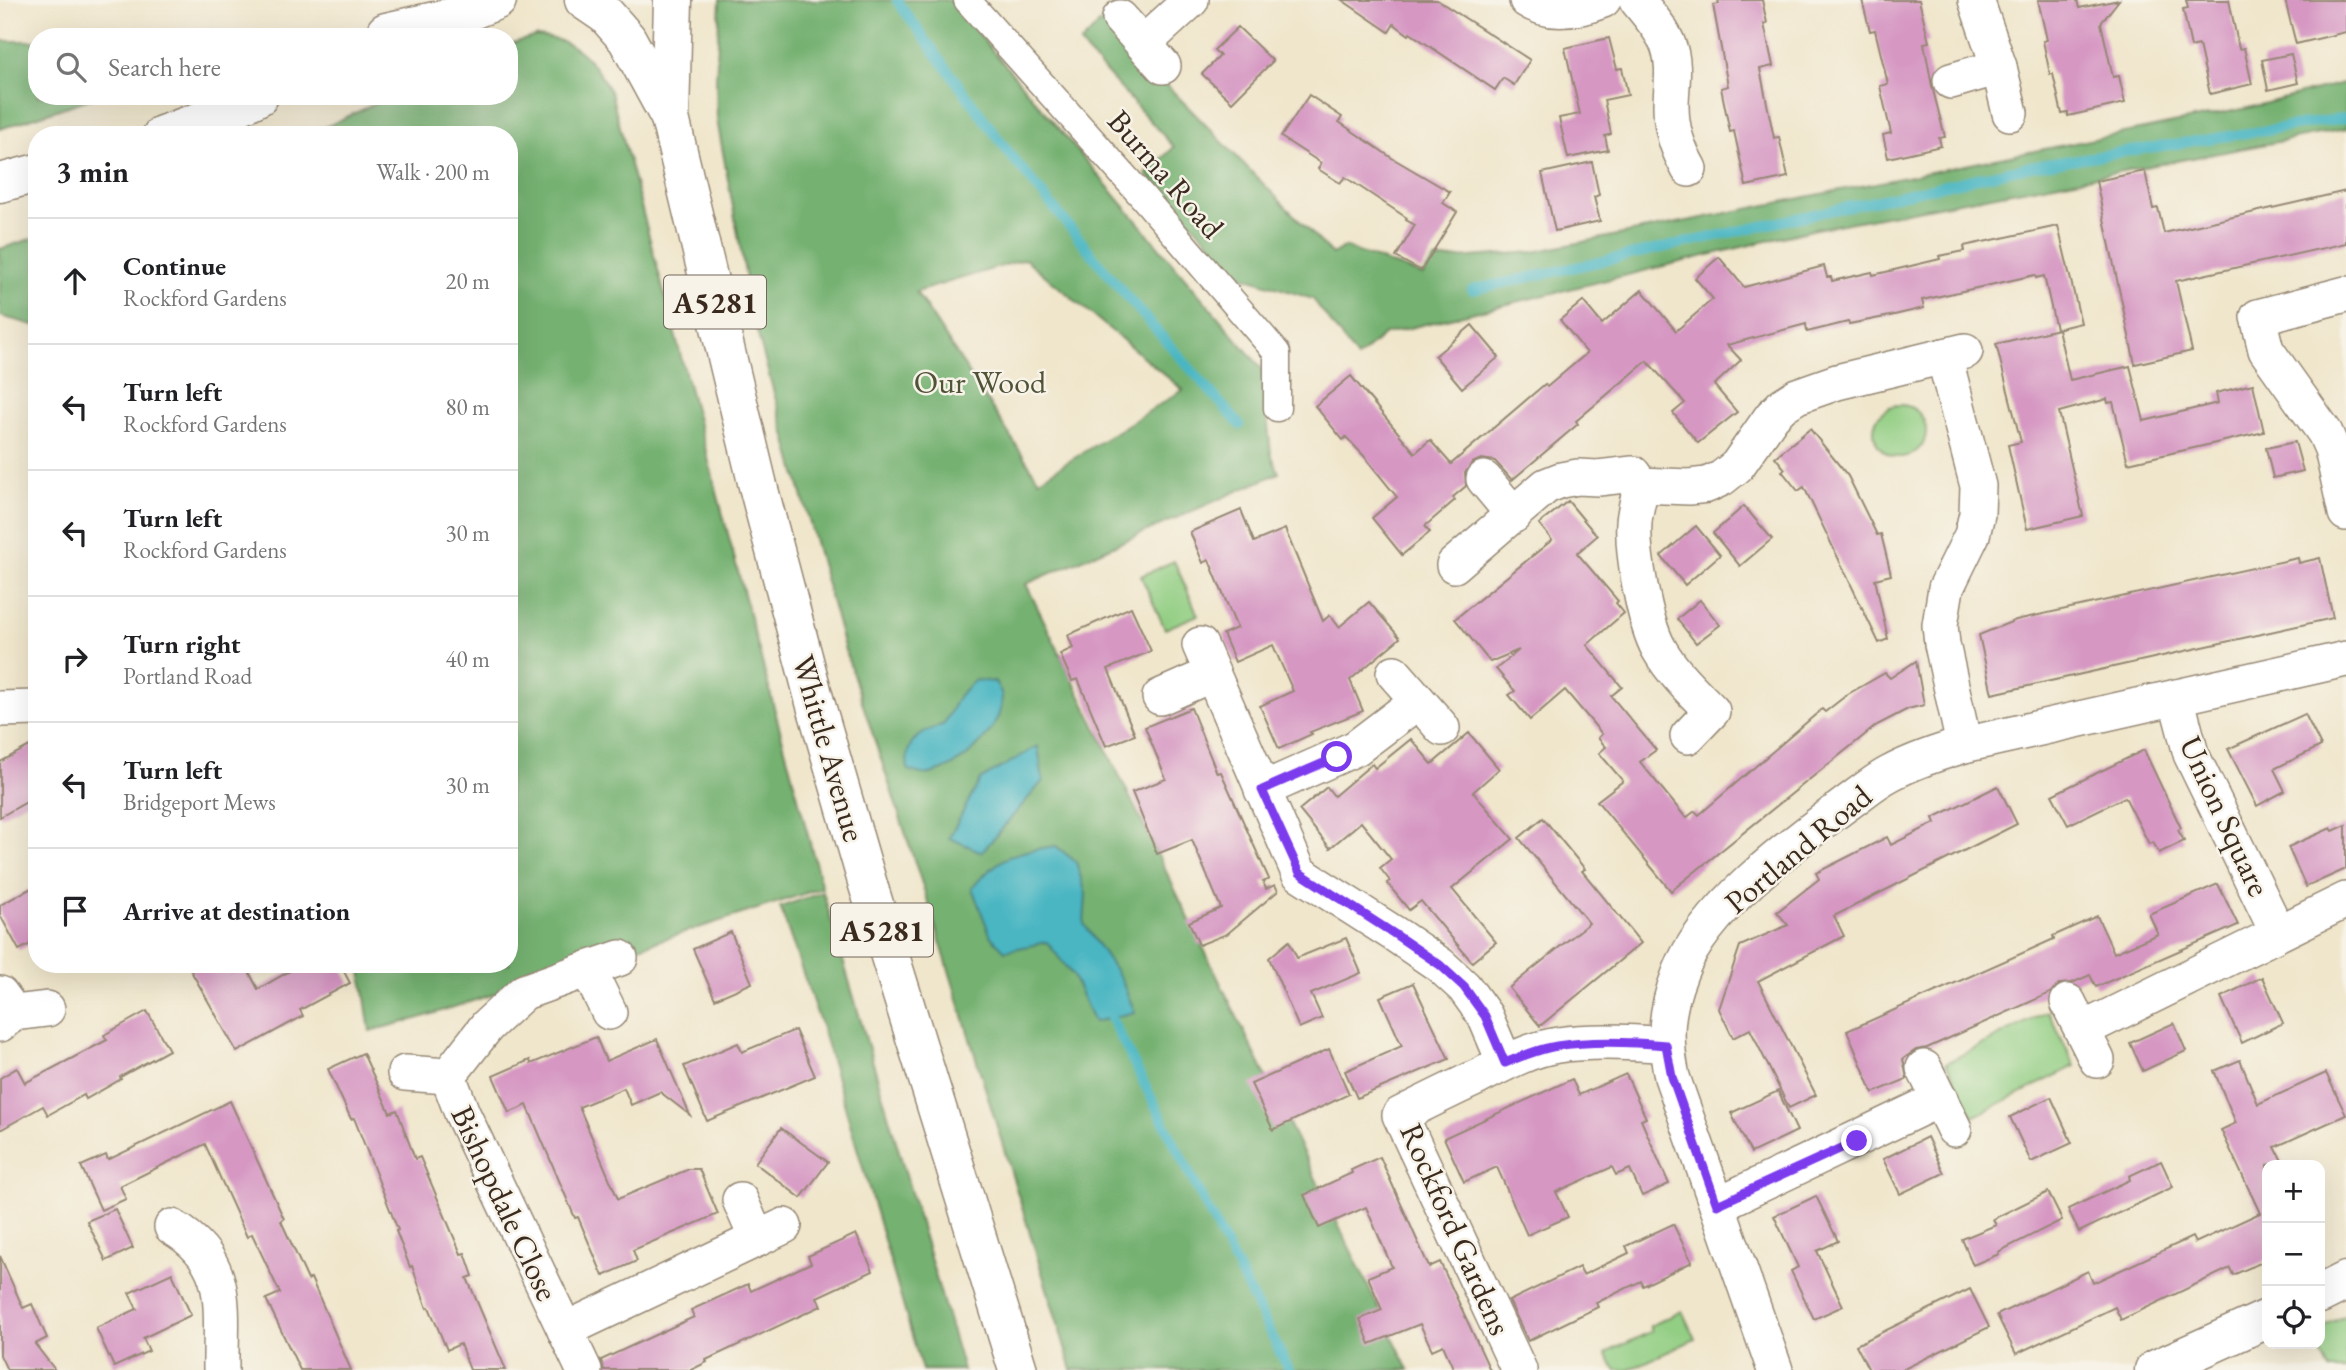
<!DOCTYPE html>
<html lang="en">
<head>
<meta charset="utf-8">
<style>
  :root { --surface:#fff; --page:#f2f2f2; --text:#202124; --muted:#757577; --line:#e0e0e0 }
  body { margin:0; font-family:"EB Garamond",serif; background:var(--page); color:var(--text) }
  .controls { position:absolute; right:21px; bottom:21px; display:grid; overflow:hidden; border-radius:14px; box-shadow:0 7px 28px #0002 }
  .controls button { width:63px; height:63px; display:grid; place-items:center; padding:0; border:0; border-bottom:2px solid var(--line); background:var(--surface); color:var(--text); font:35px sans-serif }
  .stop { position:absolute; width:21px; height:21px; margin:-16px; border:5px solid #7c3aed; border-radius:50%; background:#fff }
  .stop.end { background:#7c3aed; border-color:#fff; box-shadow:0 2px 7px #0008 }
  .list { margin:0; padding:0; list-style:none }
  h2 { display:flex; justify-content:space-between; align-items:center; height:91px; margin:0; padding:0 28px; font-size:30px }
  h2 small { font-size:23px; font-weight:400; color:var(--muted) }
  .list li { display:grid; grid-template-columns:46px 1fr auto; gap:21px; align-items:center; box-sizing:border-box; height:126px; padding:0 28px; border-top:2px solid var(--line) }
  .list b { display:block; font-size:26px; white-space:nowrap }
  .list p { margin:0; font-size:23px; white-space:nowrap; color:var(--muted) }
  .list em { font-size:23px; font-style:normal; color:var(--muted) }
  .icon { flex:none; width:38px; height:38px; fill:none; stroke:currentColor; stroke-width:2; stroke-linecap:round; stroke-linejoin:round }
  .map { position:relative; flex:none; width:2346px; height:1370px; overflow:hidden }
  .search { position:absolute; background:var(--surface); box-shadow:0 7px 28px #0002; left:28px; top:28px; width:490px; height:77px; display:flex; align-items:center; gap:18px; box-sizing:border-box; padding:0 24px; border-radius:28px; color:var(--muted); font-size:26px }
  .panel { position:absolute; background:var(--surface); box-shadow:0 7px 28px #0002; left:28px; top:126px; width:490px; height:847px; border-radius:28px }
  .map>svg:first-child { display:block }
  .green { fill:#92ce83; stroke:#667c50; stroke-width:2 }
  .forest { fill:#75b171; stroke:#586e48; stroke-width:2; fill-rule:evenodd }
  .water { fill:#48b6c2; stroke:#427070; stroke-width:2 }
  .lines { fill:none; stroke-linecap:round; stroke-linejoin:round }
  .stream { stroke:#48b6c2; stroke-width:10 }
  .building { fill:#d697c3 }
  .pedestrian-casing { stroke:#968875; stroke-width:29 }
  .minor-casing { stroke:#968875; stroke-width:38 }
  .tertiary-casing { stroke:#968875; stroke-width:41 }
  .primary-casing { stroke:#968875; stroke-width:41 }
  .pedestrian { stroke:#fff; stroke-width:26 }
  .minor { stroke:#fff; stroke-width:35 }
  .tertiary { stroke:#fff; stroke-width:38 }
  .primary { stroke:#fff; stroke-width:38 }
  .route { stroke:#7c3aed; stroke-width:9 }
  .labels { text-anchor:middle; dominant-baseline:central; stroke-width:5; stroke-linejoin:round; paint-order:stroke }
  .shield { fill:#f7f3e8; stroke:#73665b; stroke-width:2 }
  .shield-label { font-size:30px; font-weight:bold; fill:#3b2a1e }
  .street-label { font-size:32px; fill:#3b2a1e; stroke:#f7f3e8 }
  .park-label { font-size:32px; fill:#515337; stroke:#f7f3e8 }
</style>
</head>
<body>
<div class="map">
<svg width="2346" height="1370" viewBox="0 0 2346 1370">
  <rect width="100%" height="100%" fill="#f7f3e8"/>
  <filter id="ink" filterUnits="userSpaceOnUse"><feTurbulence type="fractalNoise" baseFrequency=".0143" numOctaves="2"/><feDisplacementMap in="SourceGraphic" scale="14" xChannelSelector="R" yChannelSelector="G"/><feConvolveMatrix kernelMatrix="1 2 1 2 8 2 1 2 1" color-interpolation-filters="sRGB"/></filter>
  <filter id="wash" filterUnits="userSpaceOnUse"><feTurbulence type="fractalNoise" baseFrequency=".00686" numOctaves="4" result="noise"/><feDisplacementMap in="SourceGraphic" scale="28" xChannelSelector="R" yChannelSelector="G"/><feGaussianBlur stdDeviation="1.57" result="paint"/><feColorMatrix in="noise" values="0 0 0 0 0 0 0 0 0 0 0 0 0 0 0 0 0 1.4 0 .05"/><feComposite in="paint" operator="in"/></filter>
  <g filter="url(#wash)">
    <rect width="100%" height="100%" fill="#f0e6cc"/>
    <!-- green -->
    <g class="green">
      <circle cx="1900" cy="431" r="26"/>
      <path d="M1174,561L1198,615L1165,629L1141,576Z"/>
      <path d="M2048,1011L2075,1066L1973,1117L1946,1063Z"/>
      <path d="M1682,1311L1695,1339L1629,1370H1615L1606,1353L1652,1331L1650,1326Z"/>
      <path d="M2346,1315V1370H2329L2316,1344H2320V1328Z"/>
    </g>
    <!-- forest -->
    <g class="forest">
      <path d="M720,0H950L1262,369L1271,454L1279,473L1026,584L1409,1370H1072L927,899L844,647L753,317L717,120L716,81ZM1025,259L1183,390L1039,480L916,292Z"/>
      <path d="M1103,20L1332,254L1344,247L1423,275L1434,260L1533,252L2248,108L2346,82V129L1816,229L1385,334L1357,358L1313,299L1241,276L1146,174L1174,147L1080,44Z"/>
      <path d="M537,36C579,40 591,59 611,93L822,888L420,1018L370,1031L360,964H509V135H315V132L391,96H509V44Z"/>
      <path d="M0,41H37V96H98L0,129Z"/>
      <path d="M37,237V326L0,316V249Z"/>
      <path d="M823,892L963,1370H922L822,1028L780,907Z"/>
    </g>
    <!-- water -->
    <g class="water">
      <path d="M975,680L995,682C998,687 1002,692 1002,697C1002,731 961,768 930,774C923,776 915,772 908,770C904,739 918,735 944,724L959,695Z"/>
      <path d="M1038,746L1043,781L982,852L949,838L980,780Z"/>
      <path d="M1056,846L1076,862L1086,894L1084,924L1121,979L1135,1012L1094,1022L1073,976L1047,942L1005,951L991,937L972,888C1001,855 1014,852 1056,846Z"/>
    </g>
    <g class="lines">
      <!-- stream -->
      <g class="stream">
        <path d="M897,1L1012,157L1128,298L1240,425"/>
        <path d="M1472,290L2032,166L2346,118"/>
        <path d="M1111,1018L1289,1370"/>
      </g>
    </g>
    <g id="blocks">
      <!-- building -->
      <g class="building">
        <path d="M1342,0H1437L1530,60L1514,85L1503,78L1495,90L1410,33L1409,35L1394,24L1389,32Z"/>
        <path d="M1718,0H1762L1767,23L1764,24L1773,66L1760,69L1774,138L1779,137L1788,177L1746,186L1734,131L1730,132L1721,88L1728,86L1713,5L1719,4Z"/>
        <path d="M1862,0H1919L1929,42L1924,43L1932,86L1945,137L1939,138L1941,146L1888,158L1883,135L1891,133L1880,86L1888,84L1875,30L1870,31Z"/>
        <path d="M2038,0H2077L2079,8L2119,0L2101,23L2113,77L2119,76L2125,103L2068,116V113L2062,114L2053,74H2050L2043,41L2047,40Z"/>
        <path d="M2186,0H2229L2239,49L2244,48L2252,84L2210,94L2199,45L2191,47L2183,9L2188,8Z"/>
        <path d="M2285,0H2346V32L2296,44Z"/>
        <path d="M1238,27L1273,61L1232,102L1202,74L1220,56L1214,50Z"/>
        <path d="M1609,38L1617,69L1622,68L1628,95L1604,100L1611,134L1605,136L1608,150L1568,158L1559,118L1580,114L1565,48Z"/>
        <path d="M2291,54L2298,83L2268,90L2262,60Z"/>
        <path d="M1309,95L1342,117L1339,122L1392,158L1450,192L1443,203L1457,212L1421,271L1396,257L1415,225L1406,220L1407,218L1345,177L1340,183L1318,169L1321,163L1281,137Z"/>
        <path d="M1592,162L1599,195L1594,197L1600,221L1555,231L1542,173Z"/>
        <path d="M2145,171L2153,209L2158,208L2164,233L2346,191V243L2176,281L2192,351L2135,364L2096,181Z"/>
        <path d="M2058,226L2081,323L2056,329L2044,276L2036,278L2035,275L1922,300L1924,308L1890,316L1849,324L1848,322L1807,332L1806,324L1727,345L1741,360L1714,385L1737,412L1698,443L1673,413L1685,403L1647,361L1576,421L1578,424L1512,480L1495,461L1481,459L1472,463L1465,473L1466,486L1453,497L1455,500L1425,526L1430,532L1402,555L1372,518L1397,497L1364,456L1346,437L1343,440L1315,406L1351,376L1415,453L1430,440L1451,464L1545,384L1547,387L1587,353L1560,320L1583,301L1602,324L1642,290L1676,331L1713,299L1695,278L1719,257L1744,287L1824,266L1827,277H1831L1832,281L1872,272L1873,275L1940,259L1939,256L1965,251L1964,246Z"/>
        <path d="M1472,325L1499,357L1462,388L1435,356Z"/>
        <path d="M2058,329L2070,380L2130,366L2144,421L2218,403L2216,393L2253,384L2264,432L2128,463L2113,402L2108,403L2107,399L2059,412L2083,516L2027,529L2008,445L2021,442L1996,344Z"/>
        <path d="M1810,429L1848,476L1877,535L1881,534L1891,575L1875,579L1888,639L1879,643L1804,487L1798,491L1782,471L1785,469L1775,457Z"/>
        <path d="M2295,442L2303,471L2273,478L2266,448Z"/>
        <path d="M1568,501L1597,536L1577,553L1618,601L1616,603L1624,613L1587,645L1622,687L1611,696L1656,750L1640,762L1686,818L1695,811L1699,815L1822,709L1825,712L1848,694L1885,673L1890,678L1916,661L1924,705L1908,709L1877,725L1671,891L1597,801L1623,781L1599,753L1606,747L1598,738L1602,734L1565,690L1530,720L1509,695L1515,691L1496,669L1519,650L1490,662L1455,619L1552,540L1539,524Z"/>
        <path d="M1744,506L1772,539L1740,566L1713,533Z"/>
        <path d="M1241,510L1254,542L1285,529L1323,621L1330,615L1339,627L1369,602L1400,638L1350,680L1363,711L1310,732L1312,734L1279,749L1260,706L1293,691L1273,645L1235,662L1223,634L1237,628L1209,560L1203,563L1190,532Z"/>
        <path d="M1696,526L1720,555L1685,585L1661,556Z"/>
        <path d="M2298,558L2299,563L2320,558L2333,618L1992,694L1979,635L2016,620Z"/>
        <path d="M1700,600L1720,625L1696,643L1677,619Z"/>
        <path d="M1131,607L1151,651L1108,669L1135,735L1106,746L1078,679L1072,681L1060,654L1073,648L1068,635Z"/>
        <path d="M1191,708L1217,773L1221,772L1269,879L1263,882L1266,889L1275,885L1278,891L1227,934L1199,945L1189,922L1221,908L1192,840L1157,854L1132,792L1166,779L1145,727Z"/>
        <path d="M2305,714L2321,746L2274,769L2285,791L2257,806L2228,749Z"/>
        <path d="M1469,733L1499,769L1473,792L1513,839L1452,889L1496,942L1472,962L1421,901L1409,910L1387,883L1390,881L1380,868L1391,859L1361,822L1330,848L1299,810L1327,787L1334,796L1372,764L1375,768L1411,739L1432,764Z"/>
        <path d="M37,742V796L0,817V762Z"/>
        <path d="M2144,750L2181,828L2178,830L2184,841L2159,853L2153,842L2149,844L2125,797L2068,825L2052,795Z"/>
        <path d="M1998,786L2017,824L1834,916L1844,936L1758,981L1816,1095L1789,1108L1750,1029L1733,1038L1719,1009L1740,946L1788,925L1777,912L1819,879L1816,873L1887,837L1891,845L1935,823L1933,818Z"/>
        <path d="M1543,818L1585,869L1582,871L1641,943L1540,1026L1509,988L1589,923L1519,838Z"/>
        <path d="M2346,825V869L2306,887L2288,847L2331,828L2333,831Z"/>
        <path d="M2218,884L2238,925L2096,987L2090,975L2072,983L2060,984L2050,993L1927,1048L1916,1050L1903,1059L1907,1079L1873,1093L1847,1031L2054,939L2053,936L2097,916L2114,953L2158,934L2149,914Z"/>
        <path d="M37,885V941L19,950L0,915V905Z"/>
        <path d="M731,932L752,983L715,999L693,949Z"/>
        <path d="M1346,938L1361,973L1311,994L1322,1018L1299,1028L1269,958L1289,941L1297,958Z"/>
        <path d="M187,964H253L247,968L258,989L302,964H340L350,983L300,1010L303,1016L237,1052Z"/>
        <path d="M2262,977L2283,1023L2242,1043L2221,997Z"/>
        <path d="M1413,983L1449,1059L1357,1098L1345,1071L1402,1046L1380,997Z"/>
        <path d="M147,1011L169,1050L120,1077L121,1079L86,1099L84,1095L48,1115L43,1106L0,1130V1078L17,1068L25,1083L107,1040L104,1035Z"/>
        <path d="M2174,1023L2186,1051L2143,1071L2130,1043Z"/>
        <path d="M795,1030L815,1076L707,1121L684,1066L738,1043L742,1052Z"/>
        <path d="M596,1037L606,1061L657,1039L690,1115L660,1092L631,1105L624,1088L579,1107L618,1199L689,1169H699L718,1214L633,1250L637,1261L603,1276L578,1217L575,1218L527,1105L509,1113L493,1076L530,1060L531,1064Z"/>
        <path d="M1329,1049L1349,1094L1273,1130L1251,1084Z"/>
        <path d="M363,1053L390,1113L397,1110L415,1159L420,1157L461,1254L465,1253L473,1276L467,1278L506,1370H470L460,1344L447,1350L429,1307L427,1308L412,1266L410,1267L396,1231L398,1230L354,1118L351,1119L328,1069Z"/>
        <path d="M2240,1060L2258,1104L2326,1073L2346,1115L2275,1147L2283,1163L2267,1165V1260L2233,1275L2230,1268L2121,1320L2115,1307L2016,1354L1997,1315L2088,1271L2093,1283L2192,1237L2195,1243L2260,1213L2221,1130L2236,1123L2214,1071Z"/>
        <path d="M1626,1074L1646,1118L1641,1120L1669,1184L1642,1196L1630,1169L1616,1175L1612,1167L1556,1192L1568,1217L1527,1235L1497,1167L1464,1182L1444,1138L1572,1079L1579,1095Z"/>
        <path d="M1778,1091L1797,1131L1751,1153L1731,1113Z"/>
        <path d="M2051,1097L2072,1143L2031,1162L2010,1117Z"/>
        <path d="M230,1101L284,1219L281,1221L308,1280L311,1278L351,1370H300L266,1299L280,1293L252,1234L247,1237L205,1144L120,1186L126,1199L101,1210L81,1166L106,1155L108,1160Z"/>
        <path d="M781,1128L828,1162L801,1198L755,1163Z"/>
        <path d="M1927,1137L1944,1173L1900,1194L1883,1159Z"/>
        <path d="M1380,1157L1429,1267L1440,1262L1490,1370H1454L1443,1345L1432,1350L1420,1324L1370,1344L1360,1319L1382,1310L1368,1277L1392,1267L1366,1207L1319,1228L1304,1195L1352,1173L1351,1170Z"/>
        <path d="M2161,1161L2173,1187L2079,1232L2068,1209L2130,1180L2129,1176Z"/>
        <path d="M2048,1192L2062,1220L1998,1252L1999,1254L1973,1265L1962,1239L1996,1225L1993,1219Z"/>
        <path d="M1816,1196L1838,1241L1817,1251L1843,1306L1814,1319L1791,1271L1798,1267L1774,1216Z"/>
        <path d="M115,1209L133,1248L106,1261L87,1221Z"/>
        <path d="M1673,1224L1692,1262L1643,1286L1641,1281L1596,1303L1598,1307L1528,1341L1509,1301L1579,1267L1583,1275L1629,1253L1626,1246Z"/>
        <path d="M856,1234L873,1271L817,1297L821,1306L706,1360L707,1362L691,1370H604L601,1360L694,1317L691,1310L748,1284L751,1291L811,1263L808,1256Z"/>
        <path d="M0,1256L23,1308L32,1304L47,1338L35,1344L55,1370H7L0,1355Z"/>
        <path d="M172,1273L191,1315L143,1338L149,1351L114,1367L96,1328L137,1309L129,1293Z"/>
        <path d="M1970,1289L1989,1327L1902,1370H1869L1856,1345Z"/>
      </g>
    </g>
  </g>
  <g filter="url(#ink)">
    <use href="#blocks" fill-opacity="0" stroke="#968875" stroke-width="2"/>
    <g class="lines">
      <defs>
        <path id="pedestrian" d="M967,0L1142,196L1277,353V408"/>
        <g id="minor">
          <path d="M1527,0C1550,15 1578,10 1603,0"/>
          <path d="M1637,0C1648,14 1662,29 1668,45C1676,65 1671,86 1671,106C1671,130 1678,149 1689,169"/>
          <path d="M1976,0L1999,67L2010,113"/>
          <path d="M1120,18L1163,66"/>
          <path d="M1143,44L1191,0"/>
          <path d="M1951,81L1999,67"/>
          <path d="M2346,294L2258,317L2266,350L2325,433L2332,449L2346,513"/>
          <path d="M1944,356L1978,486L1977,514L1972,535L1946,588L1940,625L1942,644L1964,745"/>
          <path d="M1484,479L1514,515"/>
          <path d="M1641,485C1639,497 1635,510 1634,522C1632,552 1644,622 1659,649C1672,672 1693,692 1712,711L1688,736"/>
          <path d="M1454,565L1546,486L1561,480L1578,477L1598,478L1633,474L1641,485L1689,487L1707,485L1722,478L1737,466L1772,416L1783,405L1797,396L1837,382L1965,351"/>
          <path d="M1200,645L1299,873L1396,935L1440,965L1464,987L1485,1016L1505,1063"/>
          <path d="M1394,673L1442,728"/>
          <path d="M1160,697L1212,674"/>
          <path d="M2176,697L2191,754L2278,933"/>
          <path d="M0,709L37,708"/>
          <path d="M1262,790L1356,748L1418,701"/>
          <path d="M588,969L620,958"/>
          <path d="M0,994L14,1013L0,1024"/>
          <path d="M2068,1002L2097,1060"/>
          <path d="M14,1013L47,1009"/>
          <path d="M2082,1030L2346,900"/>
          <path d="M1924,1068L1954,1129"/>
          <path d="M405,1073L448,1076L487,1026L524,992L588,969L609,1012"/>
          <path d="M448,1076L462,1113L584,1370"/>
          <path d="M740,1200L757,1239L784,1226"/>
          <path d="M1717,1205L1940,1099"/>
          <path d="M172,1227C233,1262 220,1311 221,1370"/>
          <path d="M565,1330L757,1239"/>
          <path d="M1519,1370L1400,1115C1426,1102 1452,1089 1478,1077C1503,1064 1530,1049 1558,1045C1593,1040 1631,1042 1666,1045"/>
          <path d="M1775,1370L1672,1077C1664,1038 1665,1011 1680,973C1703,910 1792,844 1846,804C1860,794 1874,782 1889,774C1913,761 1938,753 1964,745L2346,659"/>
        </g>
        <g id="tertiary">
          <path d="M386,32L457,16L497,0"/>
          <path d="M162,135L233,109L259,96"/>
          <path d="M0,183L37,173"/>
          <path d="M2320,1294L2346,1281"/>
          <path d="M2154,1370L2267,1319"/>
        </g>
        <g id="primary">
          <path d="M584,0L606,15L627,39L669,116"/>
          <path d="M673,0L670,118L758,486L815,702L868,885L1018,1370"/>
        </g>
      </defs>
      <!-- pedestrian casing -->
      <use href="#pedestrian" class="pedestrian-casing"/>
      <!-- minor casing -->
      <use href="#minor" class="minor-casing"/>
      <!-- tertiary casing -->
      <use href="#tertiary" class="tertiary-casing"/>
      <!-- primary casing -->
      <use href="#primary" class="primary-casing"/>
      <!-- pedestrian -->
      <use href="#pedestrian" class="pedestrian"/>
      <!-- minor -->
      <use href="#minor" class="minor"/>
      <!-- tertiary -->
      <use href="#tertiary" class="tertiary"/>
      <!-- primary -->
      <use href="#primary" class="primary"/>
    </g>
  </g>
  <g class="lines" filter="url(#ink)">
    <!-- route -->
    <path class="route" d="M1337,757L1262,790L1300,873L1396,935L1440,965L1464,987L1485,1016L1505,1063C1522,1056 1539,1049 1557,1046C1591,1040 1631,1042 1666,1045L1672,1077L1717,1205L1857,1141"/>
  </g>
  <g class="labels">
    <!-- shield labels -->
    <g class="shield">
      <rect x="664" y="275.5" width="102" height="53" rx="5"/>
      <rect x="831" y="903.5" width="102" height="53" rx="5"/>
    </g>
    <g class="shield-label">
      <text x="715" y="302">A5281</text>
      <text x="882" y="930">A5281</text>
    </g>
    <!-- street labels -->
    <g class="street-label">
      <text transform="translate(1166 174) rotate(49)">Burma Road</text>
      <text transform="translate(829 748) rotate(74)">Whittle Avenue</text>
      <text transform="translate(2225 816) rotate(65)">Union Square</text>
      <text transform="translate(1798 849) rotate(-40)">Portland Road</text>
      <text transform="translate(505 1203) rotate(65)">Bishopdale Close</text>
      <text transform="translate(1456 1229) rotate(66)">Rockford Gardens</text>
    </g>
    <!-- park labels -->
    <g class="park-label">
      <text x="980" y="382">Our Wood</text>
    </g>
  </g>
</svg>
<div class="controls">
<button>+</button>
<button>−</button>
<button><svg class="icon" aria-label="locate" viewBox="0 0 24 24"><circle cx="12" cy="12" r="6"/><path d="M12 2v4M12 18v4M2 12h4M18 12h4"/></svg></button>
</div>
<div class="stop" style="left:1337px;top:757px"></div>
<div class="stop end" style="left:1857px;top:1141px"></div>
<div class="search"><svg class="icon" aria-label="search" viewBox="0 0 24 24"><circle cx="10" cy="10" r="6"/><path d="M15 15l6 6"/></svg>Search here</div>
<section class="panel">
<h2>3 min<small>Walk · 200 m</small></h2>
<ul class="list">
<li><svg class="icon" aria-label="ahead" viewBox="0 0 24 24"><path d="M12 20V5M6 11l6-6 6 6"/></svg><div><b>Continue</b><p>Rockford Gardens</p></div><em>20 m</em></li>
<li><svg class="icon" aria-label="left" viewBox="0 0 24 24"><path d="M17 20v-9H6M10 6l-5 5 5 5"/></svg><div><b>Turn left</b><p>Rockford Gardens</p></div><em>80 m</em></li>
<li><svg class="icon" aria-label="left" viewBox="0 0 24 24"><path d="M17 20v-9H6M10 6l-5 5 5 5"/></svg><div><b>Turn left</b><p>Rockford Gardens</p></div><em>30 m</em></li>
<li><svg class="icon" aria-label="right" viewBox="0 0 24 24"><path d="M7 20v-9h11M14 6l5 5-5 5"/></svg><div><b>Turn right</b><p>Portland Road</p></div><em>40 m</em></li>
<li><svg class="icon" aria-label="left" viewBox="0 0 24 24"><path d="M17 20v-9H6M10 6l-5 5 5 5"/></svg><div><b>Turn left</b><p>Bridgeport Mews</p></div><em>30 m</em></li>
<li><svg class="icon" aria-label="arrive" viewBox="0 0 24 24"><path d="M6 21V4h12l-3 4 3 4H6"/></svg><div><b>Arrive at destination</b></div></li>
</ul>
</section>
</div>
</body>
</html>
